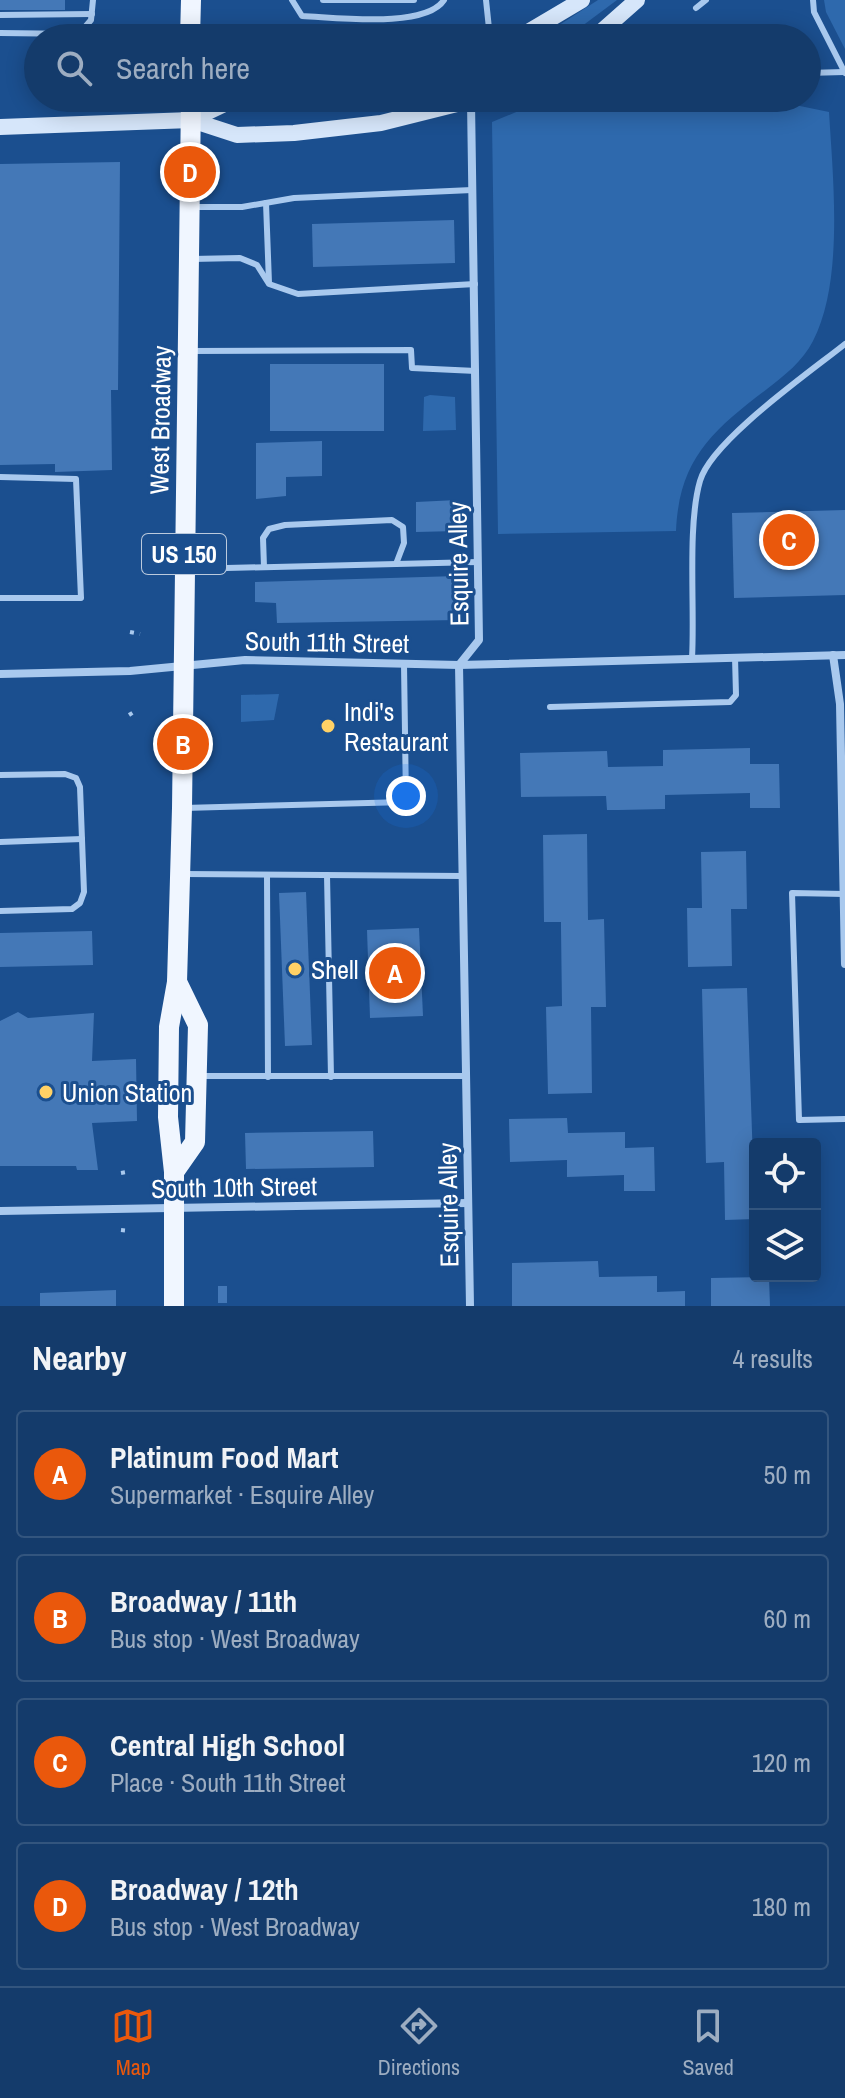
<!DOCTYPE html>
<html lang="en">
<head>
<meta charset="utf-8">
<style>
  :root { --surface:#143b6b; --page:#1d4271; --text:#f1f3f6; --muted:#9dadc1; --line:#33557e; --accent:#ea580c }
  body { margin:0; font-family:"Archivo Narrow",sans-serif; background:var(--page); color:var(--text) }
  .controls { position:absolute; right:24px; bottom:24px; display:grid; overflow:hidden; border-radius:8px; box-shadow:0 4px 20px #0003 }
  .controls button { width:72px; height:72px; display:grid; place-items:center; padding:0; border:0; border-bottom:2px solid var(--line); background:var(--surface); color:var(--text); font:40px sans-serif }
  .you { position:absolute; left:406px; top:796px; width:28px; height:28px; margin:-20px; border:6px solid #fff; border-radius:50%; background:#1a73e8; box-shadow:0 0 0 12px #1a73e833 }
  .badge { display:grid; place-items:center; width:52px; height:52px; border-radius:50%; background:var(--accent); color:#fff; font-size:26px; font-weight:700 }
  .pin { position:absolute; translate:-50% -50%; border:4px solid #fff; box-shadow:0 2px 8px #0006 }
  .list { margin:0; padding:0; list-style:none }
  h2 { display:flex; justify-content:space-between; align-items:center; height:104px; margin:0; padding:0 32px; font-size:34px }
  h2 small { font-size:26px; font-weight:400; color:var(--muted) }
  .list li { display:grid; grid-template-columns:52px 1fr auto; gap:24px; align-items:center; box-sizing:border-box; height:128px; margin:0 16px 16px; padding:0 16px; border:2px solid var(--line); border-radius:8px }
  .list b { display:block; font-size:30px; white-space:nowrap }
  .list p { margin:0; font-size:26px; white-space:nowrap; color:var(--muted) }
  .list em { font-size:26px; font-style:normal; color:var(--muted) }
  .icon { flex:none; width:44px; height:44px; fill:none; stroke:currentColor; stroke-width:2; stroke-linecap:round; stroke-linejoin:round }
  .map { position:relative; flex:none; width:845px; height:1306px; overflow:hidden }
  .search { position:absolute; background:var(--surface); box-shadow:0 4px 20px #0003; left:24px; right:24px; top:24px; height:88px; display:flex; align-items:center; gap:20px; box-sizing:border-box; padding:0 28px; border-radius:44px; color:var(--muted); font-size:30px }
  .sheet { height:680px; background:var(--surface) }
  nav { display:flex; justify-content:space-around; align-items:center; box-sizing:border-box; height:112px; border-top:2px solid var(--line); background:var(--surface); font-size:22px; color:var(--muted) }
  nav a { display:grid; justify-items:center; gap:4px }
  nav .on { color:var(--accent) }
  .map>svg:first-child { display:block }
  .green { fill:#2e69ad }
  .building { fill:#4478b7 }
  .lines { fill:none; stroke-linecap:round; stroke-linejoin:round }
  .path { stroke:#a9c9ee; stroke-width:4; stroke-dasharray:4 6; stroke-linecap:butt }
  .lane { stroke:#a9c9ee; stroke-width:6 }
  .street { stroke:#a9c9ee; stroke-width:8 }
  .secondary { stroke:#d6e6fa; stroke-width:16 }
  .primary { stroke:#f0f6ff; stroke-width:20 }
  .poi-dot { fill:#ffd166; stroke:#1b4f8f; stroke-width:3 }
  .labels { text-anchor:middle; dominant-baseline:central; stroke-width:6; stroke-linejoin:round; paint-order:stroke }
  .shield { fill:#1b4f8f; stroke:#bbcadd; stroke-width:2 }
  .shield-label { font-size:24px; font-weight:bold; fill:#fff }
  .street-label { font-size:26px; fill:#fff; stroke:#1b4f8f }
  .poi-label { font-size:26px; fill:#fff; stroke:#1b4f8f; text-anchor:start }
</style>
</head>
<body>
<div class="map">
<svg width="845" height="1306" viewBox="0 0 845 1306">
  <rect width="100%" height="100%" fill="#1b4f8f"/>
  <!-- green -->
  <g class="green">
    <path d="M598,0H617L566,38H539Z"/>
    <path d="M824,0H845V49L826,12Z"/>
    <path d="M417,98H430L357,111L256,112L356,108Z"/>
    <path d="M766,99L829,112C833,179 844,281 813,341C803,361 784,376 767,389C713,430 679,459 676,531L498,534L492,122L521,110Z"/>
    <path d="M430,395L455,397L456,430L423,431L424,397Z"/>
    <path d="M279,694L274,720L241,722V695Z"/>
  </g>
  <!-- building -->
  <g class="building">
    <rect x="0" y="0" width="65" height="10"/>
    <path d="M120,162L118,390H111L112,470L55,472V464L0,465V164Z"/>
    <path d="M454,220L455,263L313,267L312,224Z"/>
    <rect x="270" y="364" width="114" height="67"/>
    <path d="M322,441V476L286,477V496L256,499V443Z"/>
    <path d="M457,500V531L416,532V502Z"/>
    <path d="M845,510V595L734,598L732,513Z"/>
    <path d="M457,576L458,620L277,623L276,603L255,602V582Z"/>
    <path d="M750,748V764H779L780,808H750V793L665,795V809L619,810H607L606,796L521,797L520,753L607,751L608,767L663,766V750Z"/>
    <path d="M587,834L588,920L604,919L606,1007H591L592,1093L548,1094L546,1007L562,1006L561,928V922H544L543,835Z"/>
    <path d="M746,851L747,909H731L732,966L688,967L687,908H702L701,852Z"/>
    <path d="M306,892L312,1045L285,1046L279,893Z"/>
    <path d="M419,928L423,1016L370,1018L367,930Z"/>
    <path d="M92,931L93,965L0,967V933Z"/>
    <path d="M747,988L755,1219L725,1220L724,1162L706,1163L702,989Z"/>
    <path d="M18,1012L28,1018L94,1013L92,1061L136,1059L137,1121L92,1123L98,1170H77L76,1166H0V1021Z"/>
    <path d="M567,1118L568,1133L625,1132V1148L654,1147L655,1191H624V1175L567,1177V1160L510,1162L509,1119Z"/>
    <path d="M373,1131L374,1167L246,1169L245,1133Z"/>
    <path d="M598,1261L599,1277L657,1276V1292L685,1291V1306H512V1263Z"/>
    <path d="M769,1277L770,1306H711V1278Z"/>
    <rect x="218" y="1286" width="9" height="17"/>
    <path d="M116,1290V1306H40V1293Z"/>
  </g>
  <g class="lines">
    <!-- path -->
    <g class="path">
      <path d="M130,632L140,634"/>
      <path d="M129,715L137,710"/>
      <path d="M121,1173L127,1172"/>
      <path d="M121,1230L130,1231"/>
    </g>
    <!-- lane -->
    <g class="lane">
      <path d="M292,0L302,16C334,17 425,29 444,0"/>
      <path d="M323,0H414"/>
      <path d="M486,0L490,38"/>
      <path d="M813,0L814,12L845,73"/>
      <path d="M696,8L706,0"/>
      <path d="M0,15L92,14"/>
      <path d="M0,33L79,34L91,20L93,0"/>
      <path d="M807,73L844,72"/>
      <path d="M266,203L269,283"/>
      <path d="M193,207H242L294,198L472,190"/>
      <path d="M192,259L240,258L257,265L269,284L298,294L475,284"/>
      <path d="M191,351L411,350L412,368L476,371"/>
      <path d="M0,477L76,479L81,598H0"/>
      <path d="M264,567L263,538L269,529L285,525L392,520L403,527L404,543L396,564"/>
      <path d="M187,569L478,562"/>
      <path d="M692,658C695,608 687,526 700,481C711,441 810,372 845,344"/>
      <path d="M550,707L730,702L736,695L735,657"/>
      <path d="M0,775L65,774L76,778L80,787L84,892L80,903L72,909L0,911"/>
      <path d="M184,808L406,802L404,664"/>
      <path d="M0,842L82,839"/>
      <path d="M183,874L463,876"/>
      <path d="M267,875L268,1077"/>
      <path d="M327,875L331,1077"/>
      <path d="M845,894L792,893L799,1120L845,1119"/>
      <path d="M202,1076H466"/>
    </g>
    <!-- street -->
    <g class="street">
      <path d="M833,655L840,704L845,964"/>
      <path d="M0,674L130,671L245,660L459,665L845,655"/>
      <path d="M0,1211L468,1203"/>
      <path d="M470,1306L459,665L479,640L471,102"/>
    </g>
    <!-- secondary -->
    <g class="secondary">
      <path d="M518,38L582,0"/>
      <path d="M594,38L637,0"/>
      <path d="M191,120L237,98"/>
      <path d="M0,127L191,120L237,135L294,133L381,123L481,98"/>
    </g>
    <!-- primary -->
    <g class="primary">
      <path d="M190,38L191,0"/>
      <path d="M174,1172L195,1142L198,1025L177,982"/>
      <path d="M174,1306V1172L168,1117L169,1027L177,982L182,808L191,98"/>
    </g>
  </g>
  <!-- markers -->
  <g class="poi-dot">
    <circle cx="328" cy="726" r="8"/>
    <circle cx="295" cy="969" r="8"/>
    <circle cx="46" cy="1092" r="8"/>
  </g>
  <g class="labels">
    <!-- shield labels -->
    <rect class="shield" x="142" y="534" width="84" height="40" rx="6"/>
    <g class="shield-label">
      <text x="184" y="554">US 150</text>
    </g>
    <!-- street labels -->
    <g class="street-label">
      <text transform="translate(160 420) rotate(-89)">West Broadway</text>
      <text transform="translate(458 564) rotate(-91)">Esquire Alley</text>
      <text transform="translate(327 642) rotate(1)">South 11th Street</text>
      <text transform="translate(234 1187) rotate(-1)">South 10th Street</text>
      <text transform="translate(448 1205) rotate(-91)">Esquire Alley</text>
    </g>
    <!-- poi labels -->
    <g class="poi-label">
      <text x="344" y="711">Indi's<tspan x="344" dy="30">Restaurant</tspan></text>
      <text x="311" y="969">Shell</text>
      <text x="62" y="1092">Union Station</text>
    </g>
  </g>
</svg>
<div class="controls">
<button><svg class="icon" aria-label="locate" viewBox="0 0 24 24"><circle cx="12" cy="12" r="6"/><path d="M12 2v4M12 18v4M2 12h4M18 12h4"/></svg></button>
<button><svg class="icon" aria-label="layers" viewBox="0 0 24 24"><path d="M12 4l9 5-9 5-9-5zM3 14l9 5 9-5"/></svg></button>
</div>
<div class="you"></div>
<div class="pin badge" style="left:395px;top:973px">A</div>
<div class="pin badge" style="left:183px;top:744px">B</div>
<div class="pin badge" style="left:789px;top:540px">C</div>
<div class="pin badge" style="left:190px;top:172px">D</div>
<div class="search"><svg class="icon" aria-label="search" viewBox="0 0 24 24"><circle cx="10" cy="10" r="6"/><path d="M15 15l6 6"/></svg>Search here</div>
</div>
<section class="sheet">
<h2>Nearby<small>4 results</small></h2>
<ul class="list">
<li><span class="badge">A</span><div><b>Platinum Food Mart</b><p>Supermarket · Esquire Alley</p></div><em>50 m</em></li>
<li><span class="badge">B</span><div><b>Broadway / 11th</b><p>Bus stop · West Broadway</p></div><em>60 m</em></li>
<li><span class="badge">C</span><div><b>Central High School</b><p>Place · South 11th Street</p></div><em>120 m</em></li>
<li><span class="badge">D</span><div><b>Broadway / 12th</b><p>Bus stop · West Broadway</p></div><em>180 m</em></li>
</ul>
</section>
<nav>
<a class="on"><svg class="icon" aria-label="map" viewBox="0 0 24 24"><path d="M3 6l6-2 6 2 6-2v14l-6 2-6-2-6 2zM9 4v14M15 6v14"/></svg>Map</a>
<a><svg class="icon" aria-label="directions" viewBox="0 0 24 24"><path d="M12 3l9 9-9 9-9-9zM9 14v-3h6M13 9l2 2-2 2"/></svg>Directions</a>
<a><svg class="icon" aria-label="saved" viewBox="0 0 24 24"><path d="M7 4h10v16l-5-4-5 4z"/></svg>Saved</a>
</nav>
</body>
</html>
